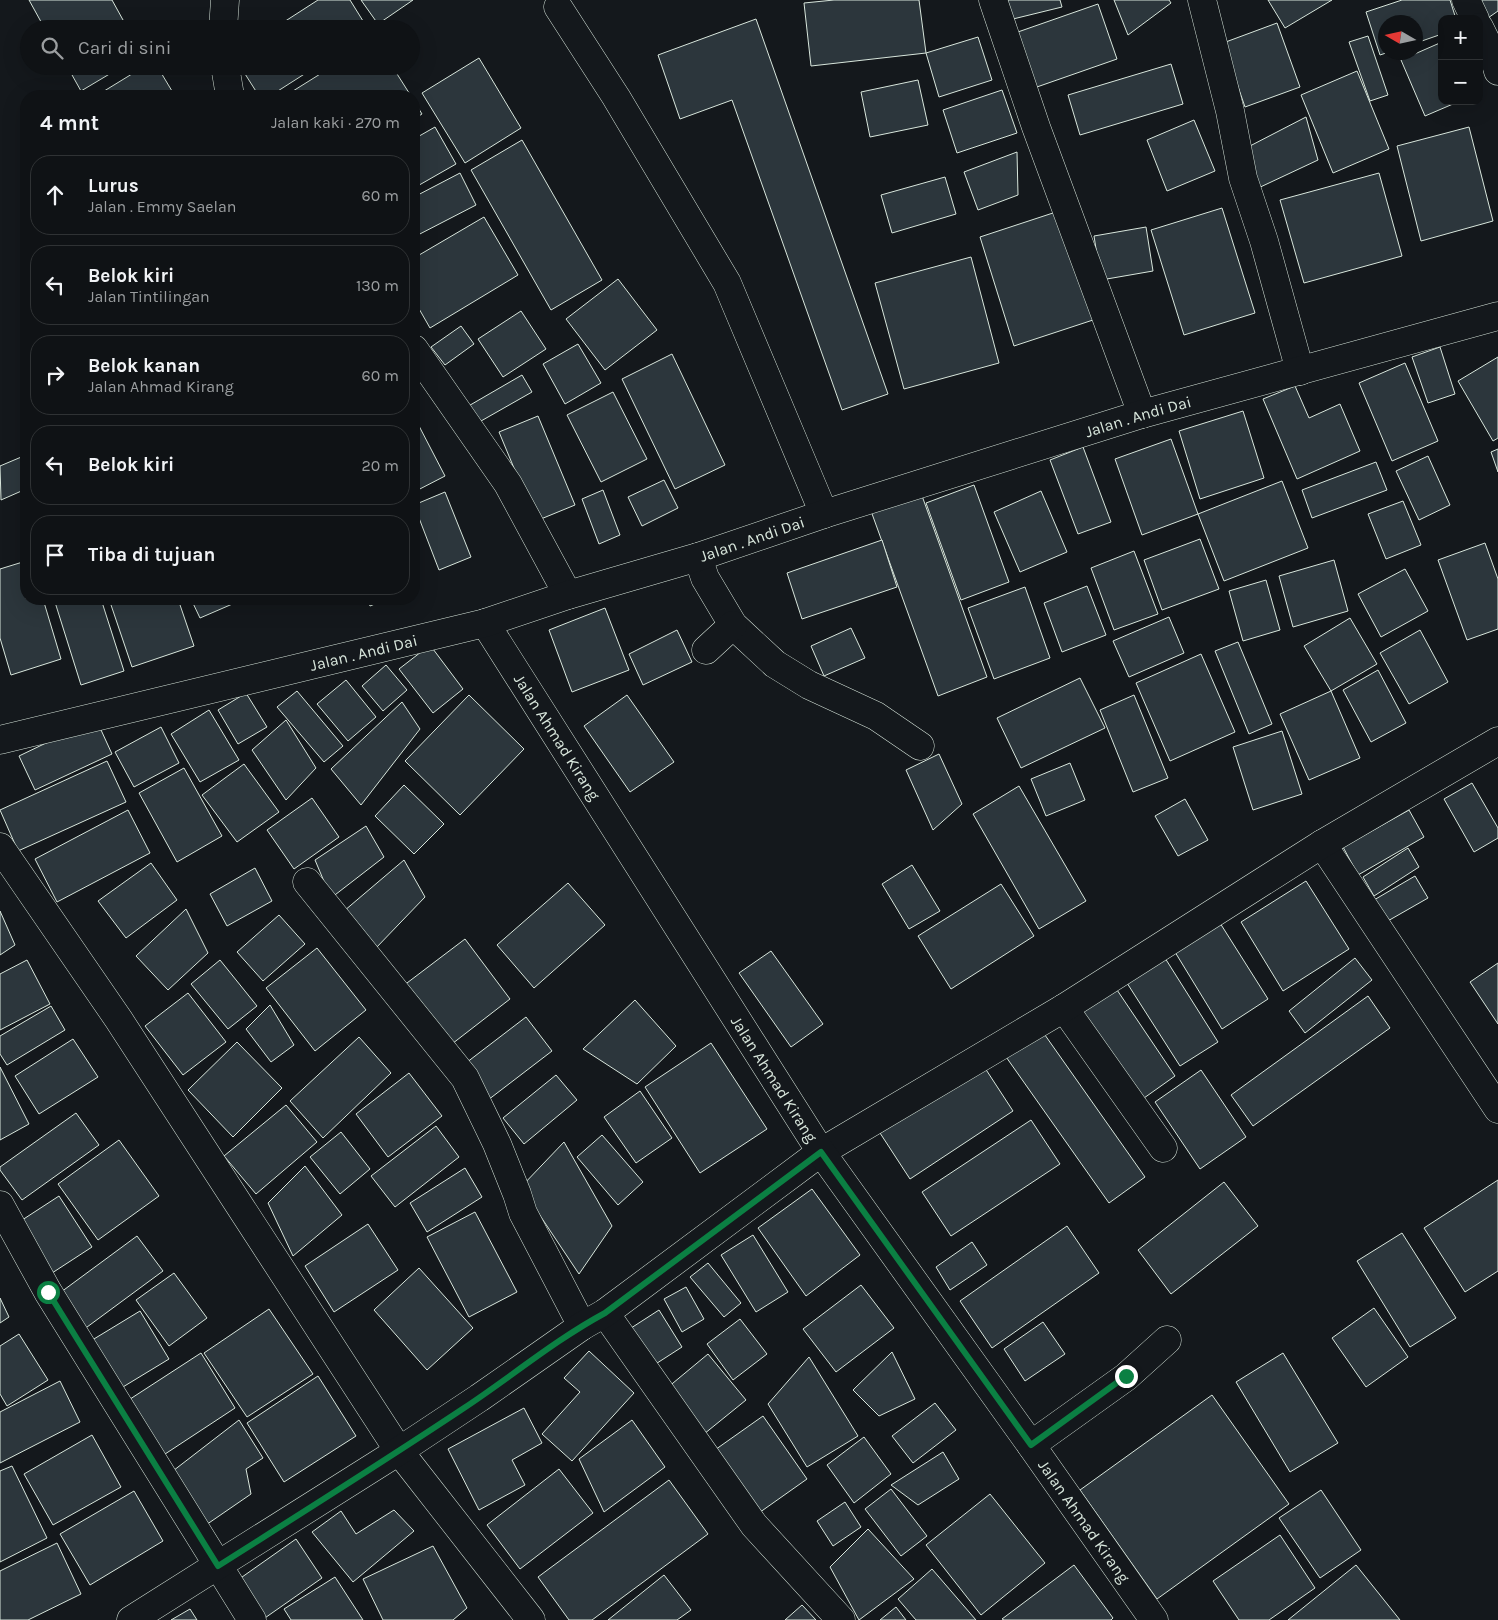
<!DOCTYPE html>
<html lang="id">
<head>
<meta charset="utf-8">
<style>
  :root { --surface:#0f1215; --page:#181b1e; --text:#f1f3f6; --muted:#9b9ea0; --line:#2f3234 }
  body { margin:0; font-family:Karla,sans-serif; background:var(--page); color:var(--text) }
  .controls { position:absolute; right:15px; top:15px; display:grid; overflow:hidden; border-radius:10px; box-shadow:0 5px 20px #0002 }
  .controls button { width:45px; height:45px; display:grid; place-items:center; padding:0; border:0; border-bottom:1px solid var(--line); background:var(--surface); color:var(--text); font:25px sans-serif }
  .compass { position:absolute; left:1378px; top:15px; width:45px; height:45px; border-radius:50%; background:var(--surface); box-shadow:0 5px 20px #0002; rotate:279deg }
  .stop { position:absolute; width:15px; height:15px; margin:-11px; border:4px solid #0b8043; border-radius:50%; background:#fff }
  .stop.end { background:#0b8043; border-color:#fff; box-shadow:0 1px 5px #0008 }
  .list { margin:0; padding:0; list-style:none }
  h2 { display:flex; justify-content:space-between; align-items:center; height:65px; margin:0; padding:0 20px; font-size:21px }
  h2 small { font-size:16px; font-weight:400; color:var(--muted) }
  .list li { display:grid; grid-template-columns:32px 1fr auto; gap:15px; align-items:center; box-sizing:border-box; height:80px; margin:0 10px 10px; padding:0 10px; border:1px solid var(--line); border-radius:20px }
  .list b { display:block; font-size:19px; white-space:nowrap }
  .list p { margin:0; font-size:16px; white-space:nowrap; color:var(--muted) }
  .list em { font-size:16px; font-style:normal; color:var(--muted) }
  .icon { flex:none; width:28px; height:28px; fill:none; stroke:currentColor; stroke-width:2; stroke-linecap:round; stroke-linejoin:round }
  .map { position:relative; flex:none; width:1498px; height:1620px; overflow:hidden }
  .search { position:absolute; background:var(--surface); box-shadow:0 5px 20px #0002; left:20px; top:20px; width:400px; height:55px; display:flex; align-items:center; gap:12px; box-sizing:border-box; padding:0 18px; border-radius:28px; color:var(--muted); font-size:19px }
  .panel { position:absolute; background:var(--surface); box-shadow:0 5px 20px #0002; left:20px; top:90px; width:400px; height:515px; border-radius:20px }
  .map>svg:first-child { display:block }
  .building { fill:#2c363c; stroke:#d8e6dc }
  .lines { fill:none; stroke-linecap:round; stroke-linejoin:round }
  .minor-casing { stroke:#d8e6dc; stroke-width:29 }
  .secondary-casing { stroke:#d8e6dc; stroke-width:29 }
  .trunk-casing { stroke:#d8e6dc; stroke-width:29 }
  .minor { stroke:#14181c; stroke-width:28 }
  .secondary { stroke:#14181c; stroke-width:28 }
  .trunk { stroke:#14181c; stroke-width:28 }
  .route { stroke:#0b8043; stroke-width:6 }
  .labels { text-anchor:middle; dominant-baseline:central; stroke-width:4; stroke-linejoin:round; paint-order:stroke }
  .street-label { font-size:16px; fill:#d8e6dc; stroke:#14181c }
</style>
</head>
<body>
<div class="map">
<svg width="1498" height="1620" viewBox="0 0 1498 1620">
  <rect width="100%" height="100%" fill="#14181c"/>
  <!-- building -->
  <g class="building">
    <path d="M29,0H112L128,29H45Z"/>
    <path d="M318,0H350L368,29H273Z"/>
    <path d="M361,0H413L378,24Z"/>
    <path d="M834,0H919L926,53L811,66L804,3Z"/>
    <path d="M1004,0H1060L1062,7L1009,20Z"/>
    <path d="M1114,0H1169L1171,3L1128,35Z"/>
    <path d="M1268,0H1332L1285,28Z"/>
    <path d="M1402,0H1450L1456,19H1442V34L1416,43V22H1386V52H1389L1380,55L1366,12Z"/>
    <path d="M1472,0H1498V11L1485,20Z"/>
    <path d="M1098,4L1117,59L1034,88L1015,33Z"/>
    <path d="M756,19L888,394L842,410L732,100L680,119L658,55Z"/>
    <path d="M1277,23L1300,87L1245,107L1223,43Z"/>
    <path d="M1368,36L1388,95L1370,101L1349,42Z"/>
    <path d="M978,37L992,80L939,97L926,53Z"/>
    <path d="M1442,42V101H1460L1425,116L1401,60Z"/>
    <path d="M479,58L521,128L465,163L422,93Z"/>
    <path d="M1171,64L1183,104L1080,135L1068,95Z"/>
    <path d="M67,66H123L81,91Z"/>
    <path d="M145,66H157L175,96H96Z"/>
    <path d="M240,66H317L270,96H259Z"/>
    <path d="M333,66H392L411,96H285Z"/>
    <path d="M1357,71L1389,149L1333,173L1301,95Z"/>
    <path d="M918,80L928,125L870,137L861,92Z"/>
    <path d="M1002,90L1017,133L957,153L943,110Z"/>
    <path d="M414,101L422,114L414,119Z"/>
    <path d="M1306,117L1318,160L1254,190L1248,147Z"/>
    <path d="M1194,120L1215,171L1167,191L1147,140Z"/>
    <path d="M435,127L456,164L414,188V139Z"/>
    <path d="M1469,127L1493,221L1421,241L1397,146Z"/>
    <path d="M522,140L602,280L551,310L471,170Z"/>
    <path d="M1017,152L1018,195L978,210L964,172Z"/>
    <path d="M460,173L476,205L414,237V197Z"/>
    <path d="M1379,173L1402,256L1304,283L1280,200Z"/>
    <path d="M945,177L956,214L892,233L881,195Z"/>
    <path d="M1222,208L1255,313L1184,335L1151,230Z"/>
    <path d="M1059,211L1093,320L1014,346L980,237Z"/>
    <path d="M484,217L518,275L430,328L414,300V258Z"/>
    <path d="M1146,227L1153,271L1101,280L1094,236Z"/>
    <path d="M971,257L999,363L904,389L875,283Z"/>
    <path d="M618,279L657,330L605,370L566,319Z"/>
    <path d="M521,311L546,349L503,377L478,339Z"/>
    <path d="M461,326L474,344L445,365L431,347Z"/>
    <path d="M578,344L601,383L565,404L543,364Z"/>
    <path d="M1440,347L1455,394L1428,403L1412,357Z"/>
    <path d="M672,354L725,465L675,489L622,379Z"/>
    <path d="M1498,357V438L1493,441L1458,381Z"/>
    <path d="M1405,363L1438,441L1392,461L1359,383Z"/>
    <path d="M522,375L532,392L474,425L465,408Z"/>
    <path d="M1295,386L1309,418L1340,404L1360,451L1297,479L1263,399Z"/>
    <path d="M613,392L647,459L601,482L567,415Z"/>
    <path d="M1243,411L1264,478L1200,499L1179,431Z"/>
    <path d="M538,416L575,505L536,521L499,432Z"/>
    <path d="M418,424L445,476L414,492V426Z"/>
    <path d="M1171,439L1198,514L1142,535L1115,459Z"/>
    <path d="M1083,447L1111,522L1078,534L1050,460Z"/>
    <path d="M1498,449V472L1491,452Z"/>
    <path d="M26,455V489L1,500L0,466Z"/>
    <path d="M1428,456L1450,505L1419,520L1396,471Z"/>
    <path d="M1376,462L1387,490L1312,518L1302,490Z"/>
    <path d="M664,480L678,508L642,526L628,497Z"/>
    <path d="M1282,481L1308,548L1224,581L1198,514Z"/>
    <path d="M974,485L1009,582L961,600L926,503Z"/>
    <path d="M603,490L620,535L599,544L582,499Z"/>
    <path d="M1041,491L1067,552L1020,572L994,512Z"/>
    <path d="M445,492L471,557L439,570L414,505Z"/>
    <path d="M921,493L987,677L938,696L871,511Z"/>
    <path d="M1403,501L1421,545L1386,559L1368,514Z"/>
    <path d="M1200,539L1219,589L1162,610L1144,560Z"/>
    <path d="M882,540L897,587L802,619L787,573Z"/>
    <path d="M1485,543L1498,579V629L1467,640L1438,560Z"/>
    <path d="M1134,551L1158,614L1114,630L1091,568Z"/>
    <path d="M1334,560L1348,611L1293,627L1279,576Z"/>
    <path d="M26,561V599H43L61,659L11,675L0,638V569Z"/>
    <path d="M1405,569L1428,611L1381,637L1358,594Z"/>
    <path d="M1266,580L1280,630L1243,641L1229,591Z"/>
    <path d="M1087,586L1106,635L1062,652L1044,603Z"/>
    <path d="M1025,587L1050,658L994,679L968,608Z"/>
    <path d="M54,599H101L124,671L81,685Z"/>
    <path d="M109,599H178L194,646L132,667Z"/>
    <path d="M191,599H244L200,618Z"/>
    <path d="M367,599H387L370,606Z"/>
    <path d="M605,608L629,670L572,692L549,630Z"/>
    <path d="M1169,617L1184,653L1129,677L1113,641Z"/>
    <path d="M1350,618L1377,664L1331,691L1304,646Z"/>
    <path d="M851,628L865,658L824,676L811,646Z"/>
    <path d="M677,630L692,662L643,685L629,654Z"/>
    <path d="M1420,630L1448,682L1409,704L1380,653Z"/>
    <path d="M1238,642L1272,724L1249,734L1215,651Z"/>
    <path d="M430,645L463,689L433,713L399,669Z"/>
    <path d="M1201,654L1235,732L1170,761L1136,683Z"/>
    <path d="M386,665L407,690L383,711L362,686Z"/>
    <path d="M1378,670L1406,723L1371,742L1343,690Z"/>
    <path d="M1080,678L1105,728L1021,768L997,718Z"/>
    <path d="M346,680L376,717L348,741L317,704Z"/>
    <path d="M297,691L343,746L324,762L277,707Z"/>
    <path d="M1331,691L1360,758L1309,780L1280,714Z"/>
    <path d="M246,693L267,727L238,744L218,710Z"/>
    <path d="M469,695L524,749L460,815L405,761Z"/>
    <path d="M627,695L674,762L630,792L584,726Z"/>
    <path d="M1134,695L1168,778L1133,792L1100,710Z"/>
    <path d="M402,702L420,729L361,805L331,769Z"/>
    <path d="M209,710L239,760L200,782L171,734Z"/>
    <path d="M96,719L112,754L35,790L19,756Z"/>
    <path d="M286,720L316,768L286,800L252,750Z"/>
    <path d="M161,727L179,763L134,787L115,752Z"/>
    <path d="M1282,731L1302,794L1253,810L1233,747Z"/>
    <path d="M939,754L962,804L933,830L906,770Z"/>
    <path d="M107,761L126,802L18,851L0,810Z"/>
    <path d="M1070,763L1085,800L1046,816L1031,779Z"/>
    <path d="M244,764L279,812L237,842L202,795Z"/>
    <path d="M184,768L222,836L177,862L139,793Z"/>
    <path d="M1472,783L1498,828V838L1474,852L1444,799Z"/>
    <path d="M404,785L444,824L414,854L375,816Z"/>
    <path d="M1019,786L1086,901L1039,929L973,814Z"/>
    <path d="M312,798L339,837L294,869L267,830Z"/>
    <path d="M1185,799L1208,840L1178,856L1155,816Z"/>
    <path d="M128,810L150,853L57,902L35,859Z"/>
    <path d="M1409,810L1424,837L1358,875L1343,847Z"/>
    <path d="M366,826L384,857L331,898L315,860Z"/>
    <path d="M1408,848L1419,867L1374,896L1363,877Z"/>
    <path d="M404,860L425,897L375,949L344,911Z"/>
    <path d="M151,863L177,900L126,938L98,901Z"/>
    <path d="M912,865L940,911L909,929L882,884Z"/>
    <path d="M255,868L272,901L227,926L210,894Z"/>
    <path d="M1415,876L1428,898L1386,922L1374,900Z"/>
    <path d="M1306,881L1349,949L1283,991L1241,922Z"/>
    <path d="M568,883L605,925L534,988L497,945Z"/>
    <path d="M1001,884L1034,936L951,989L918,936Z"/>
    <path d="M186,909L208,953L168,990L136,956Z"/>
    <path d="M0,911L15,945L0,955Z"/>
    <path d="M279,915L305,944L263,981L237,952Z"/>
    <path d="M1220,923L1268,999L1222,1029L1175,952Z"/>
    <path d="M465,939L510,999L448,1047L403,986Z"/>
    <path d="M317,948L366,1010L315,1051L266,988Z"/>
    <path d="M771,951L823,1024L791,1047L739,973Z"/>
    <path d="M1165,958L1218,1042L1180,1066L1127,983Z"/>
    <path d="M1355,958L1372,980L1305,1033L1289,1011Z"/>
    <path d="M27,960L50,1004L0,1030V974Z"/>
    <path d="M220,960L257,1006L228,1029L191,984Z"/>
    <path d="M1498,963V1024L1470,982Z"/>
    <path d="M1113,984L1175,1076L1137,1103L1074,1011Z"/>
    <path d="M188,993L226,1042L183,1075L145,1026Z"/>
    <path d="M1368,996L1390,1028L1253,1126L1231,1095Z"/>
    <path d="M635,1000L676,1046L637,1084L583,1049Z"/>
    <path d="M270,1005L294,1045L271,1062L246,1029Z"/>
    <path d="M51,1006L65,1030L7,1065L0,1054V1036Z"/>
    <path d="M526,1017L552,1051L488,1100L462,1066Z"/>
    <path d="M1040,1028L1145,1177L1109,1203L1004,1054Z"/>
    <path d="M359,1037L391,1073L323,1138L290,1101Z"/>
    <path d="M73,1039L98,1077L39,1114L15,1076Z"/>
    <path d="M237,1042L282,1088L233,1137L188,1090Z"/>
    <path d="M711,1043L767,1129L700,1173L645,1087Z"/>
    <path d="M983,1065L1013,1111L910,1179L880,1133Z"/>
    <path d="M0,1067L29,1124L0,1140Z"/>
    <path d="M1201,1070L1246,1137L1200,1169L1155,1102Z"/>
    <path d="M409,1073L442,1116L388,1157L356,1114Z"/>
    <path d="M556,1075L577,1100L524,1144L503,1118Z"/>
    <path d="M640,1091L672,1138L636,1163L604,1117Z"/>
    <path d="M286,1105L317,1142L256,1194L224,1156Z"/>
    <path d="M76,1113L99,1145L22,1200L0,1170V1167Z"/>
    <path d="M1031,1120L1060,1164L951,1236L922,1192Z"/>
    <path d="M436,1126L459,1157L395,1207L371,1176Z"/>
    <path d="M341,1132L370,1169L340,1194L310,1157Z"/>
    <path d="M602,1135L643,1182L618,1205L577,1157Z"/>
    <path d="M119,1140L159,1196L98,1240L58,1184Z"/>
    <path d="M564,1142L612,1226L579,1274L521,1187Z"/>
    <path d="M305,1166L342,1215L293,1256L268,1203Z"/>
    <path d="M465,1168L482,1197L427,1232L410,1203Z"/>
    <path d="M1498,1180V1271L1465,1292L1424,1228Z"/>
    <path d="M1224,1182L1258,1226L1171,1294L1138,1250Z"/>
    <path d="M812,1189L860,1255L806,1296L758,1228Z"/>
    <path d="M59,1196L92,1247L49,1275L16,1224Z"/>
    <path d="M475,1212L517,1292L469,1317L427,1237Z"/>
    <path d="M368,1224L398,1270L334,1312L305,1266Z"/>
    <path d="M1067,1226L1099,1273L992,1348L960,1301Z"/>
    <path d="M1402,1233L1456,1318L1410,1347L1357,1261Z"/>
    <path d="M753,1235L788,1292L756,1312L721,1255Z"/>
    <path d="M137,1236L163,1271L83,1330L57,1295Z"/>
    <path d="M972,1242L987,1265L950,1290L936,1267Z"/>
    <path d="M708,1263L741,1303L724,1317L690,1277Z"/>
    <path d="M419,1268L473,1328L427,1370L374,1310Z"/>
    <path d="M174,1273L207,1318L169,1346L136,1300Z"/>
    <path d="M861,1285L894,1328L836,1372L803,1329Z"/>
    <path d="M686,1287L704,1319L682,1332L664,1299Z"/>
    <path d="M0,1298L9,1317L0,1323Z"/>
    <path d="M1374,1308L1408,1357L1366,1387L1332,1338Z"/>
    <path d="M269,1309L313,1374L247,1417L204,1353Z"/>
    <path d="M659,1310L682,1347L651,1367L628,1330Z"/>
    <path d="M140,1311L169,1359L113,1393L84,1345Z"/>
    <path d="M740,1319L767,1354L733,1380L707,1344Z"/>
    <path d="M1043,1322L1065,1354L1025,1381L1004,1349Z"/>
    <path d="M19,1334L48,1380L7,1406L0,1394V1346Z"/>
    <path d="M589,1351L634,1393L572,1461L542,1434L580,1392L564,1378Z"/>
    <path d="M892,1352L915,1399L879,1416L853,1390Z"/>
    <path d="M201,1353L235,1408L159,1458L124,1403Z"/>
    <path d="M1283,1353L1338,1443L1290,1472L1236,1382Z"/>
    <path d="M708,1354L746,1400L704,1434L667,1388Z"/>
    <path d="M809,1357L858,1436L807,1467L768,1404Z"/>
    <path d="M318,1376L356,1436L284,1482L247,1423Z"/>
    <path d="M60,1381L80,1422L0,1463V1412Z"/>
    <path d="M1212,1395L1289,1504L1157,1599L1080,1490Z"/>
    <path d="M935,1403L956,1430L913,1463L892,1436Z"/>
    <path d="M524,1408L542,1443L512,1460L525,1485L479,1510L448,1449Z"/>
    <path d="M763,1416L807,1479L756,1515L712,1452Z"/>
    <path d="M239,1420L263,1458L246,1469L251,1494L203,1527L169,1474Z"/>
    <path d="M632,1420L665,1467L604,1512L579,1459Z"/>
    <path d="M92,1435L121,1487L53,1525L24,1474Z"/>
    <path d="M864,1437L891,1474L854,1503L827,1465Z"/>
    <path d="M943,1452L959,1479L918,1505L891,1485Z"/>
    <path d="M12,1466L47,1538L0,1562V1471Z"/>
    <path d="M559,1469L593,1513L520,1569L487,1525Z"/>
    <path d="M669,1480L708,1534L592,1620H569L538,1577Z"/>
    <path d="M891,1489L927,1536L901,1556L865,1509Z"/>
    <path d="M1321,1490L1361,1550L1320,1578L1279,1518Z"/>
    <path d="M134,1491L163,1541L90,1585L60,1534Z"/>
    <path d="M990,1494L1045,1563L981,1615L926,1545Z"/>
    <path d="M845,1502L861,1527L833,1546L817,1521Z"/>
    <path d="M394,1510L414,1531L353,1582L312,1532L341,1511L356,1534Z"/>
    <path d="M868,1529L914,1579L859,1620L830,1567Z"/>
    <path d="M1280,1535L1315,1588L1269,1620H1239L1213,1581Z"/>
    <path d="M296,1539L322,1578L262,1620L235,1582Z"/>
    <path d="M57,1543L81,1594L28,1620H0V1571Z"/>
    <path d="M433,1546L467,1608L453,1620H383L363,1579Z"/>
    <path d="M1074,1565L1113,1618L1111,1620H1004L1002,1619Z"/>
    <path d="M1356,1565L1400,1620H1288Z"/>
    <path d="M932,1569L976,1620H916L898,1599Z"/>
    <path d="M664,1575L691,1610L677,1620H608Z"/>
    <path d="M335,1577L363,1620H291L284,1609Z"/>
    <path d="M802,1605L816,1620H785Z"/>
    <path d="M896,1607L906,1620H880Z"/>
    <path d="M190,1609L197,1620H171Z"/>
  </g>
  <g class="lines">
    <defs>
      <g id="minor">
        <path d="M993,0L1036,127L1142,414"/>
        <path d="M1202,0L1230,111L1243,178L1264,241L1300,371"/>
        <path d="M1466,0L1475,19"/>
        <path d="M558,7L616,97L727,283L824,514"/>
        <path d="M1479,27L1494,57L1498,71"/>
        <path d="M223,29L225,0"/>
        <path d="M225,66L230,96"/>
        <path d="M414,349L508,484L568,595"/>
        <path d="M698,557L705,578L733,625L775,664L809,685L876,716L920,746"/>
        <path d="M706,650L733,625"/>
        <path d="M1322,844L1498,1109"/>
        <path d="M0,847L119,1020L399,1451L531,1620"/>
        <path d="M307,882L465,1078L497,1144L517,1194L523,1213L582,1326"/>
        <path d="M1064,1008L1163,1148"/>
        <path d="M0,1205L48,1292L252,1620"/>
        <path d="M605,1313L754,1525L841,1620"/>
        <path d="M1031,1445L1126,1377L1167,1340"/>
        <path d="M131,1620L399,1451L479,1398L582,1326L605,1313L821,1152L1064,1008L1322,844L1498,741"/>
      </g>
      <g id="secondary">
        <path id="s1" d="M485,623L821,1152L1031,1445L1154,1620"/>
      </g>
      <g id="trunk">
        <path id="s2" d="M0,740L485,623L568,595L698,557L824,514L1142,414L1498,316"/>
      </g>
    </defs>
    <!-- minor casing -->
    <use href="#minor" class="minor-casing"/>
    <!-- secondary casing -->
    <use href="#secondary" class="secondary-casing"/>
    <!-- trunk casing -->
    <use href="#trunk" class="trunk-casing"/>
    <!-- minor -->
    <use href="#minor" class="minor"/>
    <!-- secondary -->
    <use href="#secondary" class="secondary"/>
    <!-- trunk -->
    <use href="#trunk" class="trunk"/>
  </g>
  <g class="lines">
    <!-- route -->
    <path class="route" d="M48,1292L218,1566C300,1514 383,1462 464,1408C511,1377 555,1340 605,1313L821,1152L1031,1445L1126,1376"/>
  </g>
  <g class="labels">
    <!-- street labels -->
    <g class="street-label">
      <text stroke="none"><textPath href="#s2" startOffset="1184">Jalan . Andi Dai</textPath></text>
      <text stroke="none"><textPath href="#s2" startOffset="779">Jalan . Andi Dai</textPath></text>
      <text stroke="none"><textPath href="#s2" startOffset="374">Jalan . Andi Dai</textPath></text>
      <text stroke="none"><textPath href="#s1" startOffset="135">Jalan Ahmad Kirang</textPath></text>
      <text stroke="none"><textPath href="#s1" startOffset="540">Jalan Ahmad Kirang</textPath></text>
      <text stroke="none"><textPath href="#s1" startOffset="1080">Jalan Ahmad Kirang</textPath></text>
    </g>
  </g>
</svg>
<div class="controls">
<button>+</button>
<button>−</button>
</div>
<svg class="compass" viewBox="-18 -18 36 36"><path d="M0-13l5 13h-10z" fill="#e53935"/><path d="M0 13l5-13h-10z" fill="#9b9ea0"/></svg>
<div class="stop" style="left:48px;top:1292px"></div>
<div class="stop end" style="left:1126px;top:1376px"></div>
<div class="search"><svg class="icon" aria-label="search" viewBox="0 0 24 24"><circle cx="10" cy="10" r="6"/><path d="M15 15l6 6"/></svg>Cari di sini</div>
<section class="panel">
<h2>4 mnt<small>Jalan kaki · 270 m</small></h2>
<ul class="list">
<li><svg class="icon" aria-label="ahead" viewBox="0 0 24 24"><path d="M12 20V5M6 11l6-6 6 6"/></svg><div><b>Lurus</b><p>Jalan . Emmy Saelan</p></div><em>60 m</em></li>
<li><svg class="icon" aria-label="left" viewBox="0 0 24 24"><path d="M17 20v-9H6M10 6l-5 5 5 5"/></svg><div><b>Belok kiri</b><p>Jalan Tintilingan</p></div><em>130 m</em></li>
<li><svg class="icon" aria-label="right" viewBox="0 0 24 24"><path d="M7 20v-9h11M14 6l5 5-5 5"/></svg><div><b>Belok kanan</b><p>Jalan Ahmad Kirang</p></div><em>60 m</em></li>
<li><svg class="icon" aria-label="left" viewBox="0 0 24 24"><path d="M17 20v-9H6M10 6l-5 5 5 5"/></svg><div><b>Belok kiri</b></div><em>20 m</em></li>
<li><svg class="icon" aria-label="arrive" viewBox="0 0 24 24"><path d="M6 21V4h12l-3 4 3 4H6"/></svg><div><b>Tiba di tujuan</b></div></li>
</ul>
</section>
</div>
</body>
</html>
